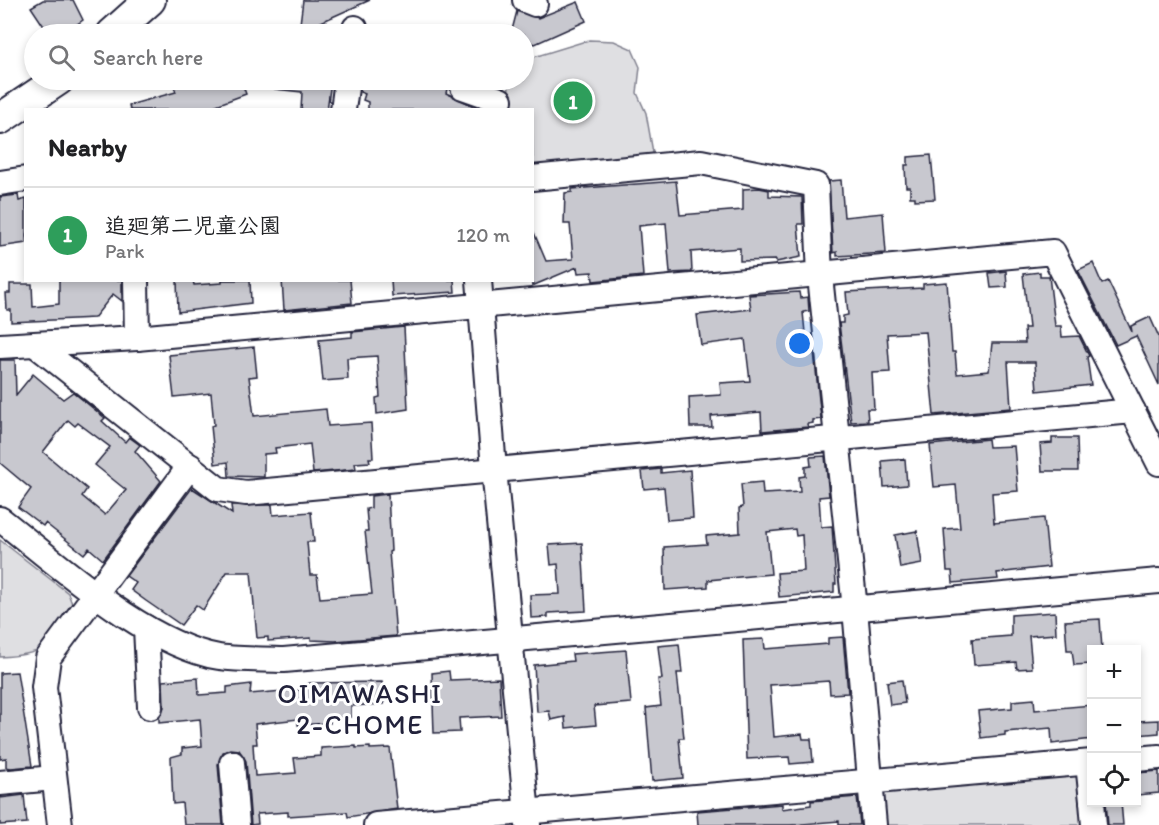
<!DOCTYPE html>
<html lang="en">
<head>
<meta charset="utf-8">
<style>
  :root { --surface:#fff; --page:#f6f6f6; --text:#202124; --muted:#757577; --line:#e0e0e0; --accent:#d93025 }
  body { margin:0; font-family:Itim,"Klee One",sans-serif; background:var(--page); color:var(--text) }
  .controls { position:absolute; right:18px; bottom:18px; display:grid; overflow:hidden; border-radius:0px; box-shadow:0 3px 9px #0003 }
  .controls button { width:54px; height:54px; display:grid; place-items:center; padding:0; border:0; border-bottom:2px solid var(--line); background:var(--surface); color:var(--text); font:30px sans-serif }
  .you { position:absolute; left:800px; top:344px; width:21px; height:21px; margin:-15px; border:4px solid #fff; border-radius:50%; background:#1a73e8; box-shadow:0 0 0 9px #1a73e833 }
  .badge { display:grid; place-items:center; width:39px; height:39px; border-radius:50%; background:var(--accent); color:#fff; font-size:20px; font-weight:700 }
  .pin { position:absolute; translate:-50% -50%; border:3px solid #fff; box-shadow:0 2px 6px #0006 }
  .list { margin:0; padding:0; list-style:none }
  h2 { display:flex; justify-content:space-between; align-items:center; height:78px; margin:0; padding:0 24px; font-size:26px }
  h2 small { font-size:20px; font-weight:400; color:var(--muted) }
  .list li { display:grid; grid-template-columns:39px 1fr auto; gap:18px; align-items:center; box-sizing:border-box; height:96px; padding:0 24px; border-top:2px solid var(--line) }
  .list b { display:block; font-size:22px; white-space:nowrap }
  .list p { margin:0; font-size:20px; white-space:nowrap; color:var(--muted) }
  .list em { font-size:20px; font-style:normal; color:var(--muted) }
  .icon { flex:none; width:33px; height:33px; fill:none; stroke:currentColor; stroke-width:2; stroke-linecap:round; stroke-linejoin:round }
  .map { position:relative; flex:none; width:1159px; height:825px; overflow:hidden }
  .search { position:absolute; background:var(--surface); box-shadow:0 3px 9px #0003; left:24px; top:24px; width:510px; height:66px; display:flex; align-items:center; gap:15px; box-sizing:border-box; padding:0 21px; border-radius:33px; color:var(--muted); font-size:22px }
  .panel { position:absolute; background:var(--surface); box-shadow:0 3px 9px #0003; left:24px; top:108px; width:510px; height:174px; border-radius:0px }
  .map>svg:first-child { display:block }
  .green { fill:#dfdfe2; stroke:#80808e; stroke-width:1.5 }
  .building { fill:#c8c8cf; stroke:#22223b; stroke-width:1.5; fill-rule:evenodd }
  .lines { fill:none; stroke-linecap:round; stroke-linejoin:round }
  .minor-casing { stroke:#22223b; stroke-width:28 }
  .major-casing { stroke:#22223b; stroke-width:34 }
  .minor { stroke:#fff; stroke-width:24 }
  .major { stroke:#fff; stroke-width:30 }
  .labels { text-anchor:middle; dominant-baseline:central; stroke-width:6; stroke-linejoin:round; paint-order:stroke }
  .neighbourhood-label { font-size:27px; letter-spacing:1.5px; fill:#22223b; stroke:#fff }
</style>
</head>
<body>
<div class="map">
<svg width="1159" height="825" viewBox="0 0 1159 825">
  <rect width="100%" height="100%" fill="#fff"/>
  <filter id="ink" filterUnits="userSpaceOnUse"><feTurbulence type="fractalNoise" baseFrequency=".0167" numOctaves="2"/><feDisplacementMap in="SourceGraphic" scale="12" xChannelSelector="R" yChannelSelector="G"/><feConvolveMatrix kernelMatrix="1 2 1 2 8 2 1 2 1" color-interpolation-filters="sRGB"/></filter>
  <g filter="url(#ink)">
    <!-- green -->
    <g class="green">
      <path d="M589,40L614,41L632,49L640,67L637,93L646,113L654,158L533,170L532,110H503L511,80H524V60Z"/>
      <path d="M0,540L68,593L74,609C47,647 49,654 0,657Z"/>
      <path d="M1081,770L1085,825H879L875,785Z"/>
    </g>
    <!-- building -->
    <g class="building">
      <path d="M43,0H73L83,20L63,34H49L31,7Z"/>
      <path d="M303,0H370L299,32Z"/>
      <path d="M578,2L586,21L535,44L524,41V34H511L517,11L538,18Z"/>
      <path d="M185,80H241L246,94L203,110H130L129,105L176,92L174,87L178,86L177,82Z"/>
      <path d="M276,80L331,81L327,110H301L302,92L275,89Z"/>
      <path d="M362,80H449L446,93L482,110H368V102L363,100L365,94L360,92Z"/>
      <path d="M931,155L935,199L915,200V197H910V187H906L905,165H908V157Z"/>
      <path d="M841,180L844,217L883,213L886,253L837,256V252L833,253L829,181Z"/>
      <path d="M676,181L680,215L743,210V189L759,188L769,190V196L802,197L803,224H798L801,257L776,262V260L740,261V248L691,252L692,272L670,273L666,223L639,226L643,276L593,281L592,272L578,273L577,267L532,286V228L546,261L573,259L570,224H564L565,193L572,192V189Z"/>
      <path d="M18,195L19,201L26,199V243L0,247V197Z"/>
      <path d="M1093,263L1102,284L1108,281L1132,332L1131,326L1150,317L1159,337V385L1136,336L1116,345L1078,270Z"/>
      <path d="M1006,271L1007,287L991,288L989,273Z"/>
      <path d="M1040,272V276H1049L1055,326H1061L1062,337L1079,336L1089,356L1087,357L1091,385L1037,391L1035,362H1008L1011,408L934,415L926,332L887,334L890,372L872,373L874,409H867L868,421L851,422L839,323H843V316L848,315L846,292L923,288V284L947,282L952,352H955L957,374L989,371L992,343H1025L1024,328H1029L1023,274Z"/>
      <path d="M59,280H122V301L113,294L94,318L11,322V310H7L6,293H10V284H32L33,307L59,304Z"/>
      <path d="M177,280H193L194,285L222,283V280H250L251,303L178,312Z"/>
      <path d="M282,280H350L352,303L284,310Z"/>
      <path d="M391,280H454L455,292L392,296Z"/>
      <path d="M799,292L800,298L808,297L809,311L803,312L806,343L813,342L821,419L813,420V423L807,424L808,427L762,431L761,412L711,416L712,427H690L689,397L721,395L720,383L750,381L745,339L701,345L697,315L751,309L749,295Z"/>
      <path d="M404,327L408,409L377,414L376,398L380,397L377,356L347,358L348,379L323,381L319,340L352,337V332Z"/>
      <path d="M254,347L257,376L249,377L254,416L326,409L328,426L371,423L373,458H369L370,462L355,463L356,469L313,473L310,444L275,448L276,453L264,454V477L229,476L228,462L215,464L211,426L214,425L211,393L174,397L169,355Z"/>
      <path d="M0,360H15L16,395L33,374L63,399L73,392L105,418L102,421L125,442L129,437L140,445L135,451L161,481L103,560L89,548L84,554L45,523L43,526L18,507L31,489L0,463ZM68,420L75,426L78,423L110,447L95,465L126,490L105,515L82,496L87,489L43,452Z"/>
      <path d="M1052,438H1077L1078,471H1042L1040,444L1052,443Z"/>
      <path d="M988,439L989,447L1014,446L1018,491L992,493L994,523L1044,518L1049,567L997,573L998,579L953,583L952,571H947L944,529L960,528L956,485L934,487L930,445Z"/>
      <path d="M825,456L829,496L819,497L821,527L832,526L836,584H834V592L779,597L777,573L804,571L802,535L796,536L795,529L767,532L771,574L708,580V587L665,590L664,547L707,544L706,536L740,533L739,508L743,507L741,484L762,482L763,494L800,492L799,477L805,476V467L811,466L810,457Z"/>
      <path d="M905,459L907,485L884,487L882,461Z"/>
      <path d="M661,469V473L690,470L693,518L667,520L664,487L644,489L642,471Z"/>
      <path d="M192,488L232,514L231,505H272L273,515L311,512L314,542H307L310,575H317L320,598L372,594L365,531H368L366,509L371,508V496L388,494L391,551L389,552L396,636L335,641L311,640V638L268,641V637L257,638L251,572H227L203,610L196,605L181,625L146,601L131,590L136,583L126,576Z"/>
      <path d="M917,531L922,564L900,568L895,535Z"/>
      <path d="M582,543L586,611L548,613V617L531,618L530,595L560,594L558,564L551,565L549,545Z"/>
      <path d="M1055,612L1056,634L1029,636L1032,668L1017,669L1016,662L974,665L972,639L1011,636V615Z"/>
      <path d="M1100,619L1102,650H1092V664L1074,665L1072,650H1067L1065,621Z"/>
      <path d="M843,637L848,693L830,694L829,681L770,685L774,737L802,734L803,739H811L813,762L790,764L789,757L747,759L743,640L764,639L765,649L828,644V638Z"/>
      <path d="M679,644L682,673H677L684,738H679L683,778L652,781L646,708L661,706L658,679H662L658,646Z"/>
      <path d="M626,650L631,703L594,706L596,725L566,728L565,717L551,720L549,711L537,712L534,665L573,661L572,654Z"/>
      <path d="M449,671L450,680L499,678L501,716L459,718L460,732L434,733L432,673Z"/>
      <path d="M17,672L32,766L11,768L6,767V758L0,759V673Z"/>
      <path d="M198,678L199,695L227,693V687L251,684L250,694L305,689L304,685L310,683L382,682L384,704L351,706V717L330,718V723L298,725V719L255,724L257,744H253L255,776L296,773L294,758L321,756V748L356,746V748L370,747V749L390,748L397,809L348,817L347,812L288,816V812L257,814L258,824L251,825L246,761L239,750L231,749L223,752L218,764L223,825H184L182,803L173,804L171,757L182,754V748L202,746L200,719L159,723V718L164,707L163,681Z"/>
      <path d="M902,680L905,703L890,705L887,682Z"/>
      <path d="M1034,699L1035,710L1092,705V739L1052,744L1051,728L1005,732V735L981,738L978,711L1012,708V701Z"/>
      <path d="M1159,720V733L1137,735V721Z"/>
      <path d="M1159,771V793L1137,795V773Z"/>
      <path d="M24,795L27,823L0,825V798Z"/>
      <path d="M857,797L860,825H839V821L790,825H698L697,811L782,804V809L811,805V801Z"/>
      <path d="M1106,802H1121L1123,825H1108Z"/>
    </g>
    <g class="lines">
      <defs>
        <g id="minor">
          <path d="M525,0L535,4"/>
          <path d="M354,34L355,28"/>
          <path d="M463,87L500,100L496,110"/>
          <path d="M343,110L347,80"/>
          <path d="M532,178L701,162L816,185L820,276L855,609L874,825"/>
          <path d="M0,183L26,179"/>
          <path d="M136,280L137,338"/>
          <path d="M479,280L494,469L528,825"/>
          <path d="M36,345L218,489L246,493L1133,411"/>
          <path d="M0,346L137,338L1053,252L1159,463"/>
          <path d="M0,519C58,564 146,645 219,657C240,660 262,659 284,660L1159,581"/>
          <path d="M146,628L150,707"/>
          <path d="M1136,759L1159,757"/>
          <path d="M232,763L237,825"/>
          <path d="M1088,763L1092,801"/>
          <path d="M0,783L54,778"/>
          <path d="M1092,802L1094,825"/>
          <path d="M60,825L44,687L48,658L190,466"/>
          <path d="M376,825L1092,762"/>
        </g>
        <g id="major">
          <path d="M112,34L150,0"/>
          <path d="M0,119L58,80"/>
        </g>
      </defs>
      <!-- minor casing -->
      <use href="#minor" class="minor-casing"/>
      <!-- major casing -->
      <use href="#major" class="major-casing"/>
      <!-- minor -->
      <use href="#minor" class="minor"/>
      <!-- major -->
      <use href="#major" class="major"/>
    </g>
  </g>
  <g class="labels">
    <!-- neighbourhood labels -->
    <g class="neighbourhood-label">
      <text x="360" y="693">OIMAWASHI<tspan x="360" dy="31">2-CHOME</tspan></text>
    </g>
  </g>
</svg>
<div class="controls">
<button>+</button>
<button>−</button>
<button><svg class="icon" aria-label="locate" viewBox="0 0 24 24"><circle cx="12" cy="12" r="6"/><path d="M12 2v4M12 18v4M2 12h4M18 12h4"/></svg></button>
</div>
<div class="you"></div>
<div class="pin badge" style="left:573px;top:101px;background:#2e9e5b">1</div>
<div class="search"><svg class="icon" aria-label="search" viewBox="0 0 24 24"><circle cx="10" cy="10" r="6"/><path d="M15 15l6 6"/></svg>Search here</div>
<section class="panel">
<h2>Nearby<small></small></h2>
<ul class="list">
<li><span class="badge" style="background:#2e9e5b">1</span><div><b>追廻第二児童公園</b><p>Park</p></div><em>120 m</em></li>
</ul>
</section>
</div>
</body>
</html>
